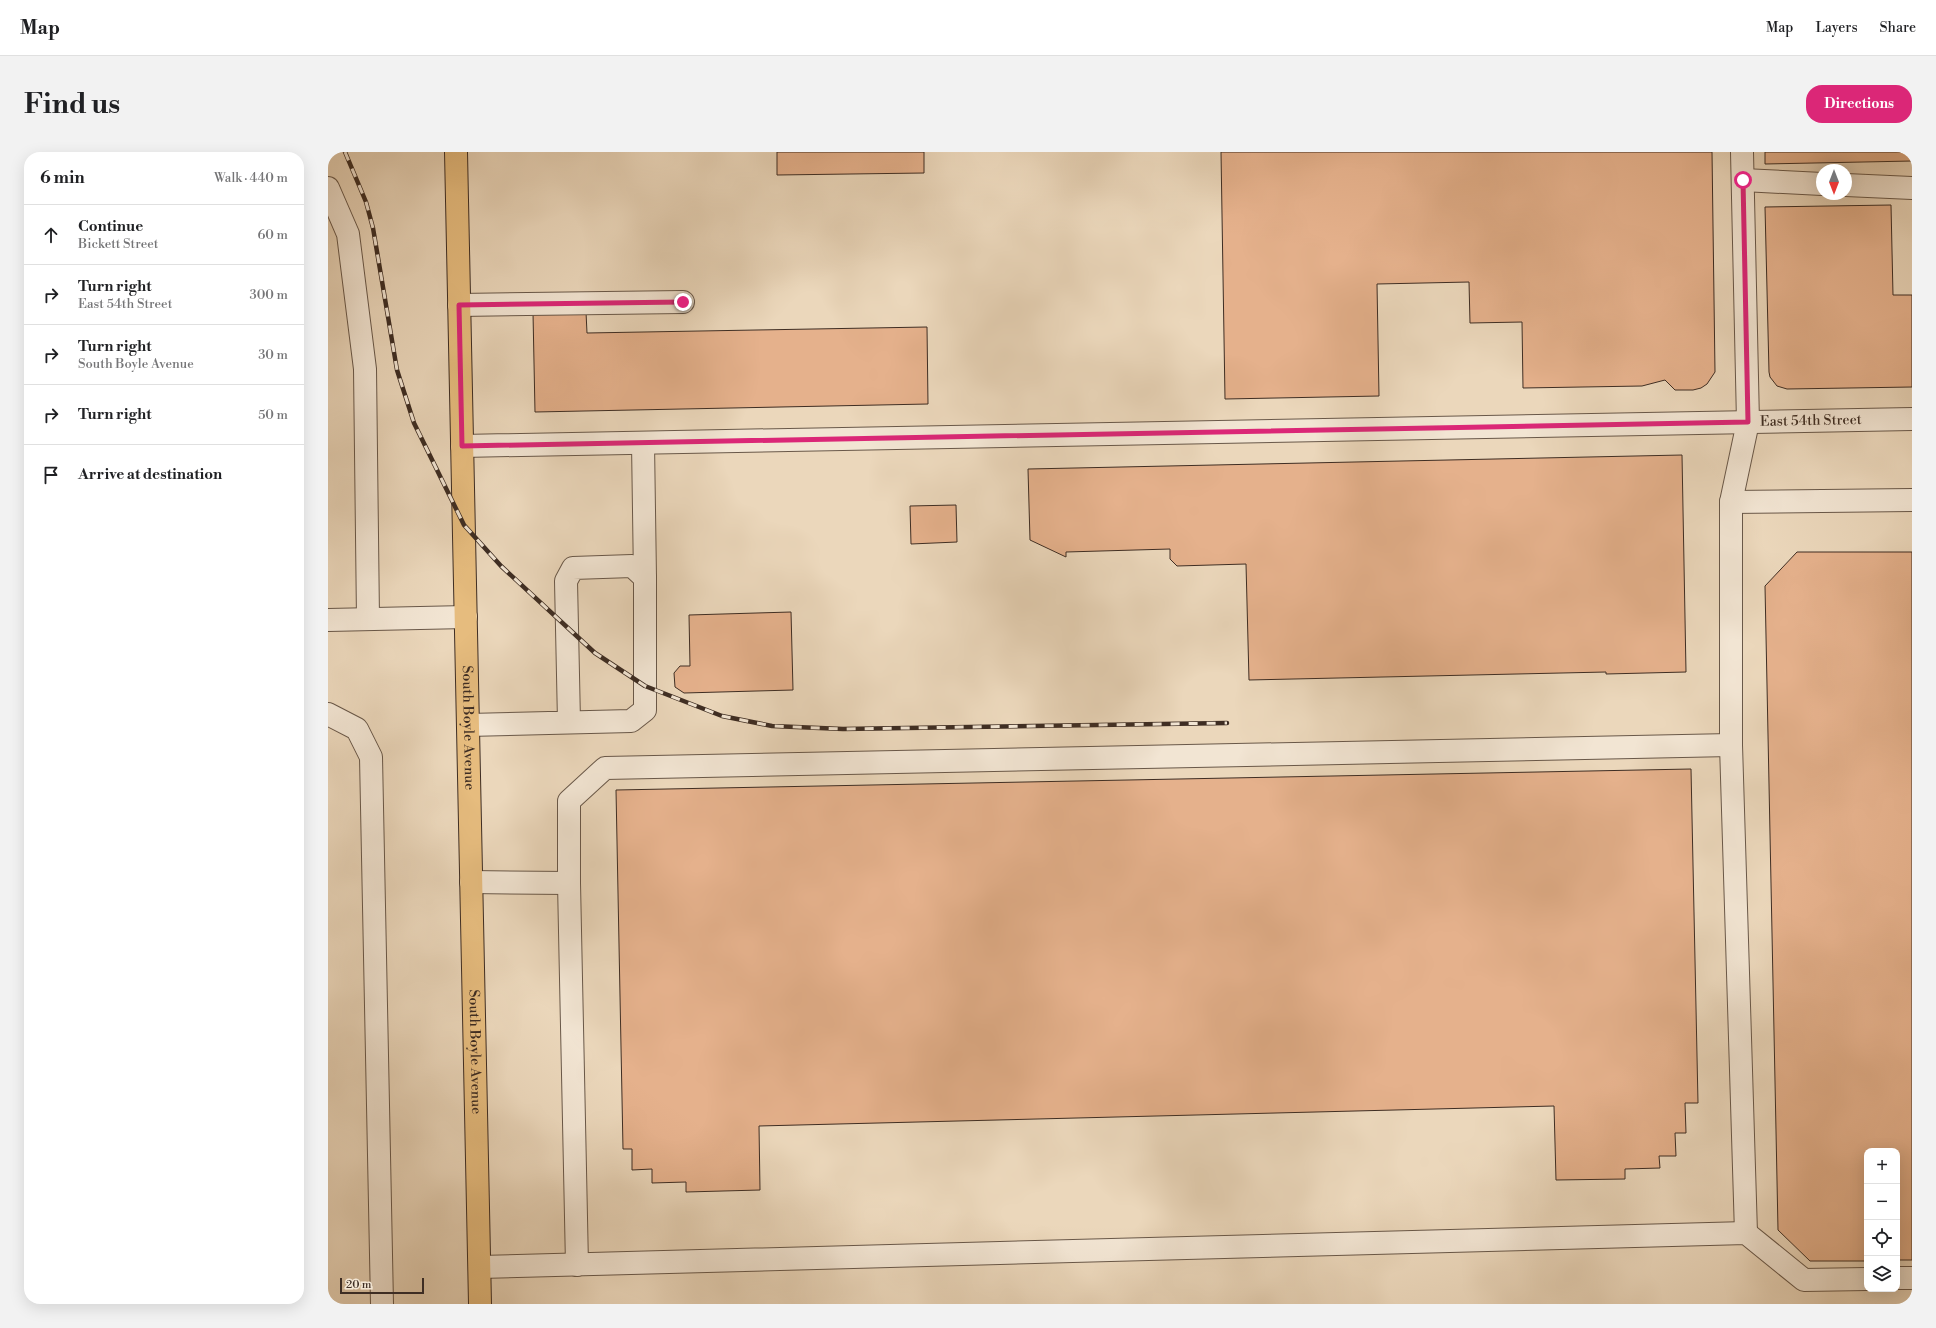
<!DOCTYPE html>
<html lang="en">
<head>
<meta charset="utf-8">
<style>
  :root { --surface:#fff; --page:#f2f2f2; --text:#202124; --muted:#757577; --line:#e0e0e0; --accent:#db2777 }
  body { margin:0; font-family:"Libre Bodoni",serif; background:var(--page); color:var(--text) }
  .controls { position:absolute; right:12px; bottom:12px; display:grid; overflow:hidden; border-radius:8px; box-shadow:0 4px 16px #0002 }
  .controls button { width:36px; height:36px; display:grid; place-items:center; padding:0; border:0; border-bottom:1px solid var(--line); background:var(--surface); color:var(--text); font:20px sans-serif }
  .compass { position:absolute; left:1488px; top:12px; width:36px; height:36px; border-radius:50%; background:var(--surface); box-shadow:0 4px 16px #0002; rotate:180deg }
  .scale { position:absolute; left:12px; bottom:10px; width:84px; box-sizing:border-box; padding-left:4px; border:2px solid #3e2d23; border-top:0; font-size:11px; line-height:14px; white-space:nowrap; color:#3e2d23; -webkit-text-stroke:3px #f2e5d3; paint-order:stroke }
  .stop { position:absolute; width:12px; height:12px; margin:-9px; border:3px solid #db2777; border-radius:50%; background:#fff }
  .stop.end { background:#db2777; border-color:#fff; box-shadow:0 1px 4px #0008 }
  .list { margin:0; padding:0; list-style:none }
  h2 { display:flex; justify-content:space-between; align-items:center; height:52px; margin:0; padding:0 16px; font-size:17px }
  h2 small { font-size:13px; font-weight:400; color:var(--muted) }
  .list li { display:grid; grid-template-columns:26px 1fr auto; gap:12px; align-items:center; box-sizing:border-box; height:60px; padding:0 16px; border-top:1px solid var(--line) }
  .list b { display:block; font-size:15px; white-space:nowrap }
  .list p { margin:0; font-size:13px; white-space:nowrap; color:var(--muted) }
  .list em { font-size:13px; font-style:normal; color:var(--muted) }
  .icon { flex:none; width:22px; height:22px; fill:none; stroke:currentColor; stroke-width:2; stroke-linecap:round; stroke-linejoin:round }
  .map { position:relative; flex:none; width:1584px; height:1152px; overflow:hidden; border-radius:16px }
  header { display:flex; align-items:center; gap:24px; box-sizing:border-box; height:56px; padding:0 20px; background:var(--surface); border-bottom:1px solid var(--line) }
  header strong { font-size:19px }
  nav { display:flex; gap:22px; margin-inline-start:auto; font-size:14px }
  .intro { display:flex; align-items:center; justify-content:space-between; box-sizing:border-box; height:96px; padding:0 24px }
  h1 { margin:0; font-size:28px }
  .button { padding:10px 18px; border-radius:16px; background:var(--accent); color:#fff; font-size:14px; font-weight:700 }
  main { display:flex; gap:24px; padding:0 24px }
  aside { flex:1; background:var(--surface); border-radius:16px; box-shadow:0 4px 16px #0002 }
  .map>svg:first-child { display:block }
  .building { fill:#e5b18c; stroke:#3e2d23 }
  .lines { fill:none; stroke-linecap:round; stroke-linejoin:round }
  .minor-casing { stroke:#695849; stroke-width:24 }
  .major-casing { stroke:#3e2d23; stroke-width:24 }
  .minor { stroke:#f2e5d3; stroke-width:22 }
  .major { stroke:#e6bc7e; stroke-width:22 }
  .rail-casing { stroke:#3e2d23; stroke-width:4.5 }
  .rail { stroke:#f2e5d3; stroke-width:3; stroke-dasharray:9; stroke-linecap:butt }
  .route { stroke:#db2777; stroke-width:5 }
  .labels { text-anchor:middle; dominant-baseline:central; stroke-width:4; stroke-linejoin:round; paint-order:stroke }
  .street-label { font-size:14px; fill:#3e2d23; stroke:#f2e5d3 }
</style>
</head>
<body>
<header>
<strong>Map</strong>
<nav><a>Map</a><a>Layers</a><a>Share</a></nav>
</header>
<div class="intro"><h1>Find us</h1><a class="button">Directions</a></div>
<main>
<aside>
<h2>6 min<small>Walk · 440 m</small></h2>
<ul class="list">
<li><svg class="icon" aria-label="ahead" viewBox="0 0 24 24"><path d="M12 20V5M6 11l6-6 6 6"/></svg><div><b>Continue</b><p>Bickett Street</p></div><em>60 m</em></li>
<li><svg class="icon" aria-label="right" viewBox="0 0 24 24"><path d="M7 20v-9h11M14 6l5 5-5 5"/></svg><div><b>Turn right</b><p>East 54th Street</p></div><em>300 m</em></li>
<li><svg class="icon" aria-label="right" viewBox="0 0 24 24"><path d="M7 20v-9h11M14 6l5 5-5 5"/></svg><div><b>Turn right</b><p>South Boyle Avenue</p></div><em>30 m</em></li>
<li><svg class="icon" aria-label="right" viewBox="0 0 24 24"><path d="M7 20v-9h11M14 6l5 5-5 5"/></svg><div><b>Turn right</b></div><em>50 m</em></li>
<li><svg class="icon" aria-label="arrive" viewBox="0 0 24 24"><path d="M6 21V4h12l-3 4 3 4H6"/></svg><div><b>Arrive at destination</b></div></li>
</ul>
</aside>
<div class="map">
<svg width="1584" height="1152" viewBox="0 0 1584 1152">
  <rect width="100%" height="100%" fill="#ebd7bb"/>
  <filter id="stains"><feTurbulence type="fractalNoise" baseFrequency=".005" numOctaves="4"/><feColorMatrix values="0 0 0 0 .2 0 0 0 0 .09 0 0 0 0 .02 0 0 0 .5 -.17"/></filter>
  <radialGradient id="worn" r=".72"><stop offset=".6" stop-color="#630" stop-opacity="0"/><stop offset="1" stop-color="#630" stop-opacity=".3"/></radialGradient>
  <!-- building -->
  <g class="building">
    <path d="M449,0H596V21L449,23Z"/>
    <path d="M893,0H1384L1387,220L1379,232L1373,236L1365,238H1347L1337,228L1314,234L1195,236L1194,170L1142,171L1141,130L1049,132L1051,244L897,247Z"/>
    <path d="M1437,0H1584V9L1437,12Z"/>
    <path d="M1563,53L1565,143H1584V235L1459,237L1449,234L1442,225L1441,220L1437,55Z"/>
    <path d="M258,160L259,181L599,175L600,252L207,260L205,161Z"/>
    <path d="M1354,303L1358,520L1278,522V520L921,528L918,412L849,414L842,407V397L738,400V405L702,388L700,317Z"/>
    <path d="M628,353L629,390L583,392L582,354Z"/>
    <path d="M1469,400H1584V1108H1569V999H1539V1109H1482L1450,1078L1437,434Z"/>
    <path d="M463,460L465,538L356,541L347,535L346,521L352,514H362L361,463Z"/>
    <path d="M1363,617L1370,951H1357L1358,981H1347L1348,1004H1331L1332,1016L1297,1017V1027L1228,1028L1226,954L431,974L432,1038L358,1040V1030L324,1031V1017L304,1018V997H295L288,638Z"/>
  </g>
  <g class="lines">
    <defs>
      <g id="minor">
        <path d="M1414,0L1420,270L1403,350V593L1418,1081"/>
        <path d="M1415,28L1494,32"/>
        <path d="M1518,33L1584,36"/>
        <path d="M0,36L20,82L37,217L40,467"/>
        <path d="M131,153L355,150"/>
        <path d="M315,291L317,426"/>
        <path id="s1" d="M134,294L1584,267"/>
        <path d="M1403,350L1584,348"/>
        <path d="M0,468L138,465"/>
        <path d="M0,562L29,577L43,605L54,1152"/>
        <path d="M140,573L303,569L317,558V426L304,414L245,416L238,429L241,570"/>
        <path d="M143,730L241,731"/>
        <path d="M249,1113L241,731V649L277,616L1403,593"/>
        <path d="M152,1115L1418,1081L1476,1128L1539,1127"/>
        <path d="M1569,1126H1584"/>
      </g>
      <g id="major">
        <path id="s2" d="M128,0L152,1152"/>
      </g>
    </defs>
    <!-- minor casing -->
    <use href="#minor" class="minor-casing"/>
    <!-- major casing -->
    <use href="#major" class="major-casing"/>
    <!-- minor -->
    <use href="#minor" class="minor"/>
    <!-- major -->
    <use href="#major" class="major"/>
    <defs>
      <path id="rail" d="M17,0L38,50L45,76L69,218L86,271L136,373L173,414L267,501L317,534L394,564L444,574L515,577L899,571"/>
    </defs>
    <!-- rail casing -->
    <use href="#rail" class="rail-casing"/>
    <!-- rail -->
    <use href="#rail" class="rail"/>
  </g>
  <g class="lines">
    <!-- route -->
    <path class="route" d="M355,150L131,153L134,294L1420,270L1415,28"/>
  </g>
  <g class="labels">
    <!-- street labels -->
    <g class="street-label">
      <text stroke="none"><textPath href="#s1" startOffset="1349">East 54th Street</textPath></text>
      <text stroke="none"><textPath href="#s2" startOffset="576">South Boyle Avenue</textPath></text>
      <text stroke="none"><textPath href="#s2" startOffset="900">South Boyle Avenue</textPath></text>
    </g>
  </g>
  <rect width="100%" height="100%" filter="url(#stains)"/>
  <rect width="100%" height="100%" fill="url(#worn)"/>
</svg>
<div class="controls">
<button>+</button>
<button>−</button>
<button><svg class="icon" aria-label="locate" viewBox="0 0 24 24"><circle cx="12" cy="12" r="6"/><path d="M12 2v4M12 18v4M2 12h4M18 12h4"/></svg></button>
<button><svg class="icon" aria-label="layers" viewBox="0 0 24 24"><path d="M12 4l9 5-9 5-9-5zM3 14l9 5 9-5"/></svg></button>
</div>
<svg class="compass" viewBox="-18 -18 36 36"><path d="M0-13l5 13h-10z" fill="#e53935"/><path d="M0 13l5-13h-10z" fill="#757577"/></svg>
<div class="scale">20 m</div>
<div class="stop" style="left:1415px;top:28px"></div>
<div class="stop end" style="left:355px;top:150px"></div>
</div>
</main>
</body>
</html>
